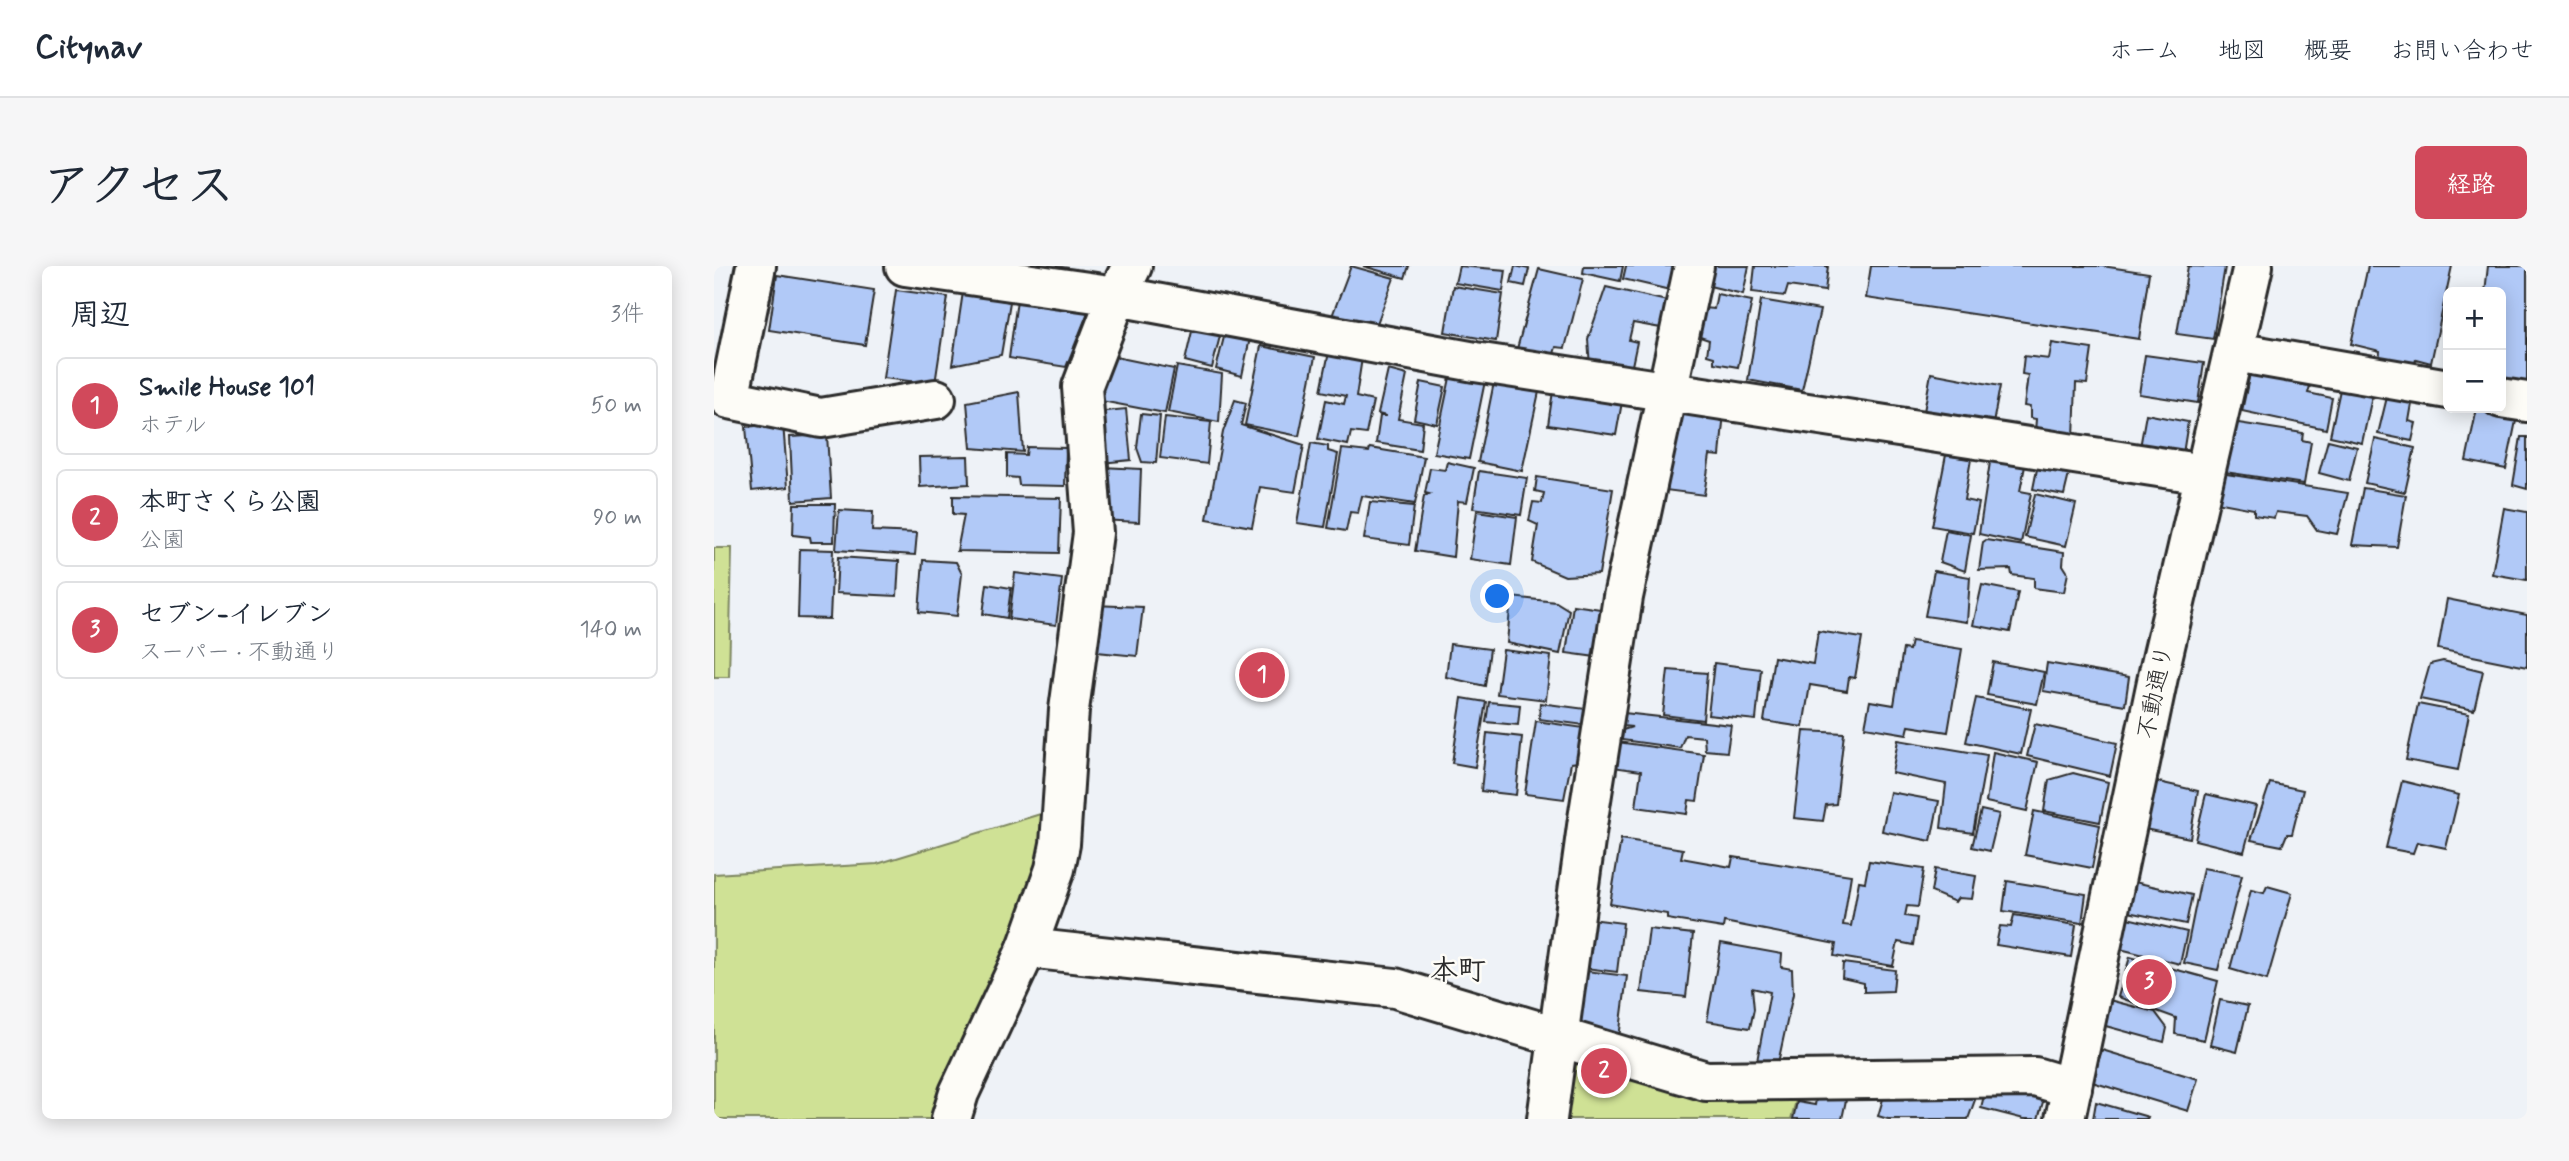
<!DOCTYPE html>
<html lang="ja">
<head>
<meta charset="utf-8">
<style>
  :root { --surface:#fff; --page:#f6f6f7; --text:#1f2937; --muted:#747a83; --line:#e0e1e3; --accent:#d1495b }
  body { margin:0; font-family:Mynerve,"Klee One",sans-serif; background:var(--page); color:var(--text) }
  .controls { position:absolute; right:21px; top:21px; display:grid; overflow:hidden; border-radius:10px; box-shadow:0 4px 18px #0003 }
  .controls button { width:63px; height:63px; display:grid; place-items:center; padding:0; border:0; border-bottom:2px solid var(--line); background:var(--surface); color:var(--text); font:35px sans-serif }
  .you { position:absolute; left:784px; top:331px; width:24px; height:24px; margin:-18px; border:5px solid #fff; border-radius:50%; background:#1a73e8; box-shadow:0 0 0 10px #1a73e833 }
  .badge { display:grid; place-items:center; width:46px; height:46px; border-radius:50%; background:var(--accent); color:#fff; font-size:23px; font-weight:700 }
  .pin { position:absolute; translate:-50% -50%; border:4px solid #fff; box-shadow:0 2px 7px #0006 }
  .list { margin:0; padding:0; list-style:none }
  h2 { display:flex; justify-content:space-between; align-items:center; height:91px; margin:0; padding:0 28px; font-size:30px }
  h2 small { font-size:23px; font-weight:400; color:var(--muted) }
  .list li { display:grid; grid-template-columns:46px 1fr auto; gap:21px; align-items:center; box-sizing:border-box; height:98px; margin:0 14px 14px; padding:0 14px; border:2px solid var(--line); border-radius:10px }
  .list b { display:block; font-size:26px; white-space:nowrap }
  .list p { margin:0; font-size:23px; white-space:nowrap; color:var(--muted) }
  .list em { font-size:23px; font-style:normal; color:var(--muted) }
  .map { position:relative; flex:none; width:1813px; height:853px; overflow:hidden; border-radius:10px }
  header { display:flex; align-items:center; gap:42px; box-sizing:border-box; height:98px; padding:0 35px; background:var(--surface); border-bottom:2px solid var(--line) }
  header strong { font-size:33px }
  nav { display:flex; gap:38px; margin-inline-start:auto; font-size:24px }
  .intro { display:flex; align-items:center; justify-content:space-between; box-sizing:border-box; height:168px; padding:0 42px }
  h1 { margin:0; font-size:49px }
  .button { padding:18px 32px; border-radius:10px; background:var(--accent); color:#fff; font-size:24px; font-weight:700 }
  main { display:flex; gap:42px; padding:0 42px }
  aside { flex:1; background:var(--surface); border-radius:10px; box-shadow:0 4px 18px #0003 }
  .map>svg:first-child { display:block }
  .green { fill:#cfe195; stroke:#7d8660; stroke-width:2 }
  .building { fill:#b1c9f7; stroke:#2b2b2b; stroke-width:2 }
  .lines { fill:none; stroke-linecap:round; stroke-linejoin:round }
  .minor-casing { stroke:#2b2b2b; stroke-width:44 }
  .minor { stroke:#fdfcf7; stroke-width:38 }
  .labels { text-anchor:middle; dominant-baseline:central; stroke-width:5; stroke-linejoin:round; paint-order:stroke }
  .street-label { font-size:24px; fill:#2b2b2b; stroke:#fdfcf7 }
  .quarter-label { font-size:28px; font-weight:bold; fill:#2b2b2b; stroke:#fdfcf7 }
</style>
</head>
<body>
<header>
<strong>Citynav</strong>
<nav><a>ホーム</a><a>地図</a><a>概要</a><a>お問い合わせ</a></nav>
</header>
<div class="intro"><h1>アクセス</h1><a class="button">経路</a></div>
<main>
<aside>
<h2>周辺<small>3件</small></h2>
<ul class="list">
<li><span class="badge">1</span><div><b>Smile House 101</b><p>ホテル</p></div><em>50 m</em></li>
<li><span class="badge">2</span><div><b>本町さくら公園</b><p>公園</p></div><em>90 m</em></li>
<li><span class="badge">3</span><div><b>セブン-イレブン</b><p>スーパー · 不動通り</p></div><em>140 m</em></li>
</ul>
</aside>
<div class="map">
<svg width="1813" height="853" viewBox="0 0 1813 853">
  <rect width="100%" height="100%" fill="#eef2f7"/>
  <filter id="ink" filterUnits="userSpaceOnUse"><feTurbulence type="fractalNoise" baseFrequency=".0143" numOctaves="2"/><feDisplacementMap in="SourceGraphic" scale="14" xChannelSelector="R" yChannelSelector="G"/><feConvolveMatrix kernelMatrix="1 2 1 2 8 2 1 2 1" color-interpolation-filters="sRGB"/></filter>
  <g filter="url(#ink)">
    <!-- green -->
    <g class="green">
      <path d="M0,282H18L15,411H0Z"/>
      <path d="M333,546C320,648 267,738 224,830L218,853H0V608L163,598Z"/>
      <path d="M851,791L1086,820L1077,853H842Z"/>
    </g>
    <!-- building -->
    <g class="building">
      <path d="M637,0L680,12L659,68L615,58Z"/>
      <path d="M649,0H695L691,12Z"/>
      <path d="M745,0L792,4L789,25L741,17Z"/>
      <path d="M801,0L815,3L811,20L797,17Z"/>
      <path d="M870,0H909L906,15L869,7Z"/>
      <path d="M912,0H960L956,24L909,13Z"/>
      <path d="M990,0H1035L1029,28L987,18Z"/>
      <path d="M1041,0H1114L1111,25L1074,20L1071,30L1038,26Z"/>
      <path d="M1157,0H1388L1435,7L1425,73L1152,32Z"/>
      <path d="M1474,0L1511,1L1499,73L1463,68Z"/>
      <path d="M1654,0H1738L1717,97L1702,93L1699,105L1665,97L1666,85L1637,78Z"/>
      <path d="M1774,0H1813V123L1787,119V26H1771Z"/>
      <path d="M825,3L869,13L851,82L842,81L837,98L801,90Z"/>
      <path d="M63,9L160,24L151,79L55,64Z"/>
      <path d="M739,20L789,28L782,75L731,66Z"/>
      <path d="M892,21L953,35L947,62L919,57L915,74L923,76L916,109L876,101L874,73Z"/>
      <path d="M182,24L234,31L221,118L169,112Z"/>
      <path d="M249,26L296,36L287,89L238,99Z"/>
      <path d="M1003,28L1038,35L1024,101L1000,97V91L993,89L995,74L983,70L989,42L1000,43Z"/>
      <path d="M303,34L374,46L352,101L295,92Z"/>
      <path d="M1047,34L1106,44L1088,124L1034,114Z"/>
      <path d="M479,61L507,66L498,102L471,95Z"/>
      <path d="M511,67L536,72L528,110L502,103Z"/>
      <path d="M1338,77L1378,83L1373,118L1362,117L1360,172L1321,166L1322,153L1316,152V141L1310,140L1314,109L1308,108L1310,90L1335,93Z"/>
      <path d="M547,80L601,91L585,170L531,159Z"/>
      <path d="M615,86L648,92L642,131L659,135L652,168L637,166L634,179L604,173L612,134L630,138L632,130L607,125Z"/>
      <path d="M392,89L460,103L451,147L382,134Z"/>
      <path d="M1431,89L1490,97L1484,137L1425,128Z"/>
      <path d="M463,100L508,108L505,156L454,146Z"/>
      <path d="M674,104L693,109L684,153L709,157L706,184L662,177L666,150H672L664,148Z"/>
      <path d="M737,107L771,115L755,193L720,187Z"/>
      <path d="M1217,107L1286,120L1278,163L1209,151Z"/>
      <path d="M1536,107L1596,120L1594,127L1618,132L1612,163L1528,145Z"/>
      <path d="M781,111L826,121L808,205L764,196Z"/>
      <path d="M707,116L731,121L723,158L700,153Z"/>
      <path d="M1627,119L1659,126L1648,177L1616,170Z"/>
      <path d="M839,125L908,136L902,169L834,159Z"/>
      <path d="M305,126L309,186L257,182L253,136Z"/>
      <path d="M1674,127L1699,132L1695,155L1702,157L1698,175L1664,168Z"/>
      <path d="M521,134L532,137L527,159L590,179L581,226L546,221L538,261L493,253L509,166Z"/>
      <path d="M959,137L1010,145L1006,190L996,189L990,229L951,224Z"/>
      <path d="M1763,142L1803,150L1792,203L1752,195Z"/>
      <path d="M412,143L417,194L387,197L382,146Z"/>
      <path d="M427,148L446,150L442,197L428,196L423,182Z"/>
      <path d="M1432,148L1474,156L1468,194L1425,187Z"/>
      <path d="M451,151L497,156L493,198L446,192Z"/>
      <path d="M1518,156L1589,167L1588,174L1597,176L1590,218L1511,206Z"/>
      <path d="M69,157L74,221L38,225L32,161Z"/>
      <path d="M113,169L117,232L79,235L76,171Z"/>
      <path d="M1807,171H1813V223L1799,219Z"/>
      <path d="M1661,173L1701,182L1691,226L1651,217Z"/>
      <path d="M1614,174L1643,181L1635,215L1605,207Z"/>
      <path d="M597,177L614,180V185L624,188L611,261L583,257Z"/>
      <path d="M313,181L352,182L351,220L305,219L304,212L293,211V188L312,189Z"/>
      <path d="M656,182L710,191L701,238L648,230L644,247L636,246L632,265L614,262L628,183L655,186Z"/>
      <path d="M1278,183L1313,190L1306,225L1317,227L1307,277L1265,268Z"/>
      <path d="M1232,189L1257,193L1250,234L1265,237L1259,267L1218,260Z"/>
      <path d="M254,190L255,218L206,221L205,191Z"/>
      <path d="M1325,193L1357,200L1350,229L1319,223Z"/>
      <path d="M733,196L760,202L753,236L744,235L739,291L701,285L710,230L715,228L711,227L716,202L731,204Z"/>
      <path d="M388,201L427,203L425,256L386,254Z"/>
      <path d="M765,205L813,212L807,249L759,242Z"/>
      <path d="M1506,207L1634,227L1623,268L1603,264L1593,250L1562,246L1560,252L1540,249V243L1502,236Z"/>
      <path d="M823,211L899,223L885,308L851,310L818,296L824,259L815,255L819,236L828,237L830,227L821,225Z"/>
      <path d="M1649,222L1692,229L1683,281L1638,279Z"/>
      <path d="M1321,228L1362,238L1352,280L1311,271Z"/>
      <path d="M239,230L347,232L345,287L243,285L250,249L239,248Z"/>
      <path d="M656,236L700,240L695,279L650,273Z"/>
      <path d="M80,238H121L120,276H97L96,271L79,269Z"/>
      <path d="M1790,242L1813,246V314L1778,308Z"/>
      <path d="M125,244L159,246L158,265L203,267L201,289L122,284Z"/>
      <path d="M763,245L803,251L797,299L756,293Z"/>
      <path d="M1232,264L1257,269L1251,305L1226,296Z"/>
      <path d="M1272,274L1350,286L1349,299L1354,307L1350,326L1320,322V312L1298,309L1297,303L1265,304L1269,276Z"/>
      <path d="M86,283L119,284L116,353L84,352Z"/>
      <path d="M124,291L185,295L183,330L122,327Z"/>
      <path d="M209,294L242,296L248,308L243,350L205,346Z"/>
      <path d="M1220,305L1256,311L1253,356L1211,350Z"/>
      <path d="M301,307L348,313L342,359L295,353Z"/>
      <path d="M273,318L297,322L293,352L269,348Z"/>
      <path d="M1268,319L1304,326L1296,366L1259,359Z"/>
      <path d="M797,331L842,336L855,344L846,388L793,377Z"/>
      <path d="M1733,333L1813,349V401L1724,383Z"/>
      <path d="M379,339L429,341L423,390L373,385Z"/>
      <path d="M859,339L887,343L882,391L852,387Z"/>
      <path d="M1104,365L1148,372L1141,412L1135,411L1133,425L1096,419L1089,461L1050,455L1060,391L1099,398Z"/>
      <path d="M1197,375L1248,383L1234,466L1195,460L1193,468L1151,461L1156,435L1180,439L1189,383L1195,384Z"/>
      <path d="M736,378L776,383L771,420L732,411Z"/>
      <path d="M789,384L837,390L832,434L783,428Z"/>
      <path d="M1729,395L1769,405L1760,444L1706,433L1716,398Z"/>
      <path d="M1279,396L1330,406L1323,438L1273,429Z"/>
      <path d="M1000,397L1047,403L1042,454L994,449Z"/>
      <path d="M1333,397L1415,411L1411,439L1329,425Z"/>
      <path d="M954,404L993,407L989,454L949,449Z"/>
      <path d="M748,432L772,436L761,501L738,497Z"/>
      <path d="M1262,432L1317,443L1307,488L1252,476Z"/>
      <path d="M775,436L806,439L804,459L772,456Z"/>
      <path d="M826,437L872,443L870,459L825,453Z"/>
      <path d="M1704,438L1755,448L1744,504L1692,494Z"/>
      <path d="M901,446L1017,459L1013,486L991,484L990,471L971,469L966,482L908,474L909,464L918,461L899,459Z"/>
      <path d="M822,455L870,462L865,496L857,497L850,533L811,528Z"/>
      <path d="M1321,458L1403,477L1396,510L1313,490Z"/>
      <path d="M1090,465L1130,467L1122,538L1112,539L1109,555L1080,552Z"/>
      <path d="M773,467L808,471L802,529L767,525Z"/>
      <path d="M1184,474L1273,489L1259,567L1227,562L1232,518L1178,507Z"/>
      <path d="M896,475L990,488L983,535L975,534L973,548L922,541L927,505L892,500Z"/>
      <path d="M1279,486L1324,496L1313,545L1272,536Z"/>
      <path d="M1359,507L1394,516L1386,556L1330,545L1335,514Z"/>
      <path d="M1436,514L1484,525L1476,572L1425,562Z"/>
      <path d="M1688,515L1745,529L1732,582L1703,576L1699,587L1672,582Z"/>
      <path d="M1556,517L1589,524L1578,568H1573L1568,580L1537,574Z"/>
      <path d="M1176,526L1225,535L1217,575L1168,565Z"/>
      <path d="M1492,528L1542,540L1530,586L1481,574Z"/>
      <path d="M1267,544L1285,548L1276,585L1258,581Z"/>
      <path d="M1320,545L1386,559L1378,602L1311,589Z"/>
      <path d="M907,573L969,583L967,592L1017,601L1019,591L1137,609L1129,659L1137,660L1145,615L1151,616L1155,595L1210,603L1204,641L1193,640L1191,650L1203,652L1199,679L1184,676L1179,700L1120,690L1122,678L1010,656L1009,662L953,653V648L896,638Z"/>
      <path d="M1489,602L1528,609L1504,704L1470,697Z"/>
      <path d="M1221,603L1262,610L1258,633L1244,632L1241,636L1217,626Z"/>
      <path d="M1293,615L1372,628L1368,657L1289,645Z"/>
      <path d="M1416,615L1478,629L1472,658L1409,645Z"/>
      <path d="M1553,620L1578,627L1553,714L1516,703L1537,624L1550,627Z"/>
      <path d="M1300,649L1362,659L1357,691L1282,679L1286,660L1297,661Z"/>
      <path d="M1409,651L1473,666L1466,698L1402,682Z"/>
      <path d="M869,652L909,657L903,706L863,701Z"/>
      <path d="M935,663L979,668L972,731L927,726Z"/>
      <path d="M1007,677L1068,688L1067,701L1078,703L1079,728L1064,797L1043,795L1056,726L1038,722L1040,743L1036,762L993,755Z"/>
      <path d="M1416,691L1504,715L1490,774L1461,768L1462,752L1404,731Z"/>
      <path d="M1129,697L1181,704L1179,725L1150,726V717L1128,712Z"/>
      <path d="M864,704L913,710L905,772L857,759Z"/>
      <path d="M1395,734L1441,746L1453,762L1450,776L1388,759Z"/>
      <path d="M1506,734L1534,740L1523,786L1496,779Z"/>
      <path d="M1388,784L1484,813L1474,845L1378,816Z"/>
      <path d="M1333,822L1324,853H1310L1267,842L1271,825Z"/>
      <path d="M1172,823H1265L1254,853H1174L1164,850Z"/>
      <path d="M1103,828L1132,834L1128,853H1079L1083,836L1101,839Z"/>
      <path d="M1382,836L1434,851L1433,853H1379Z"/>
    </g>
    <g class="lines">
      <defs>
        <g id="minor">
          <path d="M42,0L15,133L107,152L222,133"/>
          <path d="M191,0L403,30L761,96L1490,208"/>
          <path d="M1521,86L1734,123"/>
          <path d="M1787,132L1813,136"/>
          <path d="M313,682L681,722L992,815L1321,811L1358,822"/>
          <path d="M237,853L245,827L313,682L341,603L346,578L355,444L379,267L368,121L403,30L418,0"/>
          <path d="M833,853L874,553L909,331L980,0"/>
          <path d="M1351,853L1445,406L1539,0"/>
        </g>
      </defs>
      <!-- minor casing -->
      <use href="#minor" class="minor-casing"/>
      <!-- minor -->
      <use href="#minor" class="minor"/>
    </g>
  </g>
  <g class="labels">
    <!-- street labels -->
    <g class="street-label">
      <text transform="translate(1442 426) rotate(-78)">不動通り</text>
    </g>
    <!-- quarter labels -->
    <g class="quarter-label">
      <text x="744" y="705">本町</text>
    </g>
  </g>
</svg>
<div class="controls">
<button>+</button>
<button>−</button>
</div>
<div class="you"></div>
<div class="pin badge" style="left:548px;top:409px">1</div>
<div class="pin badge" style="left:890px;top:805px">2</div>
<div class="pin badge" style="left:1435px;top:716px">3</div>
</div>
</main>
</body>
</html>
